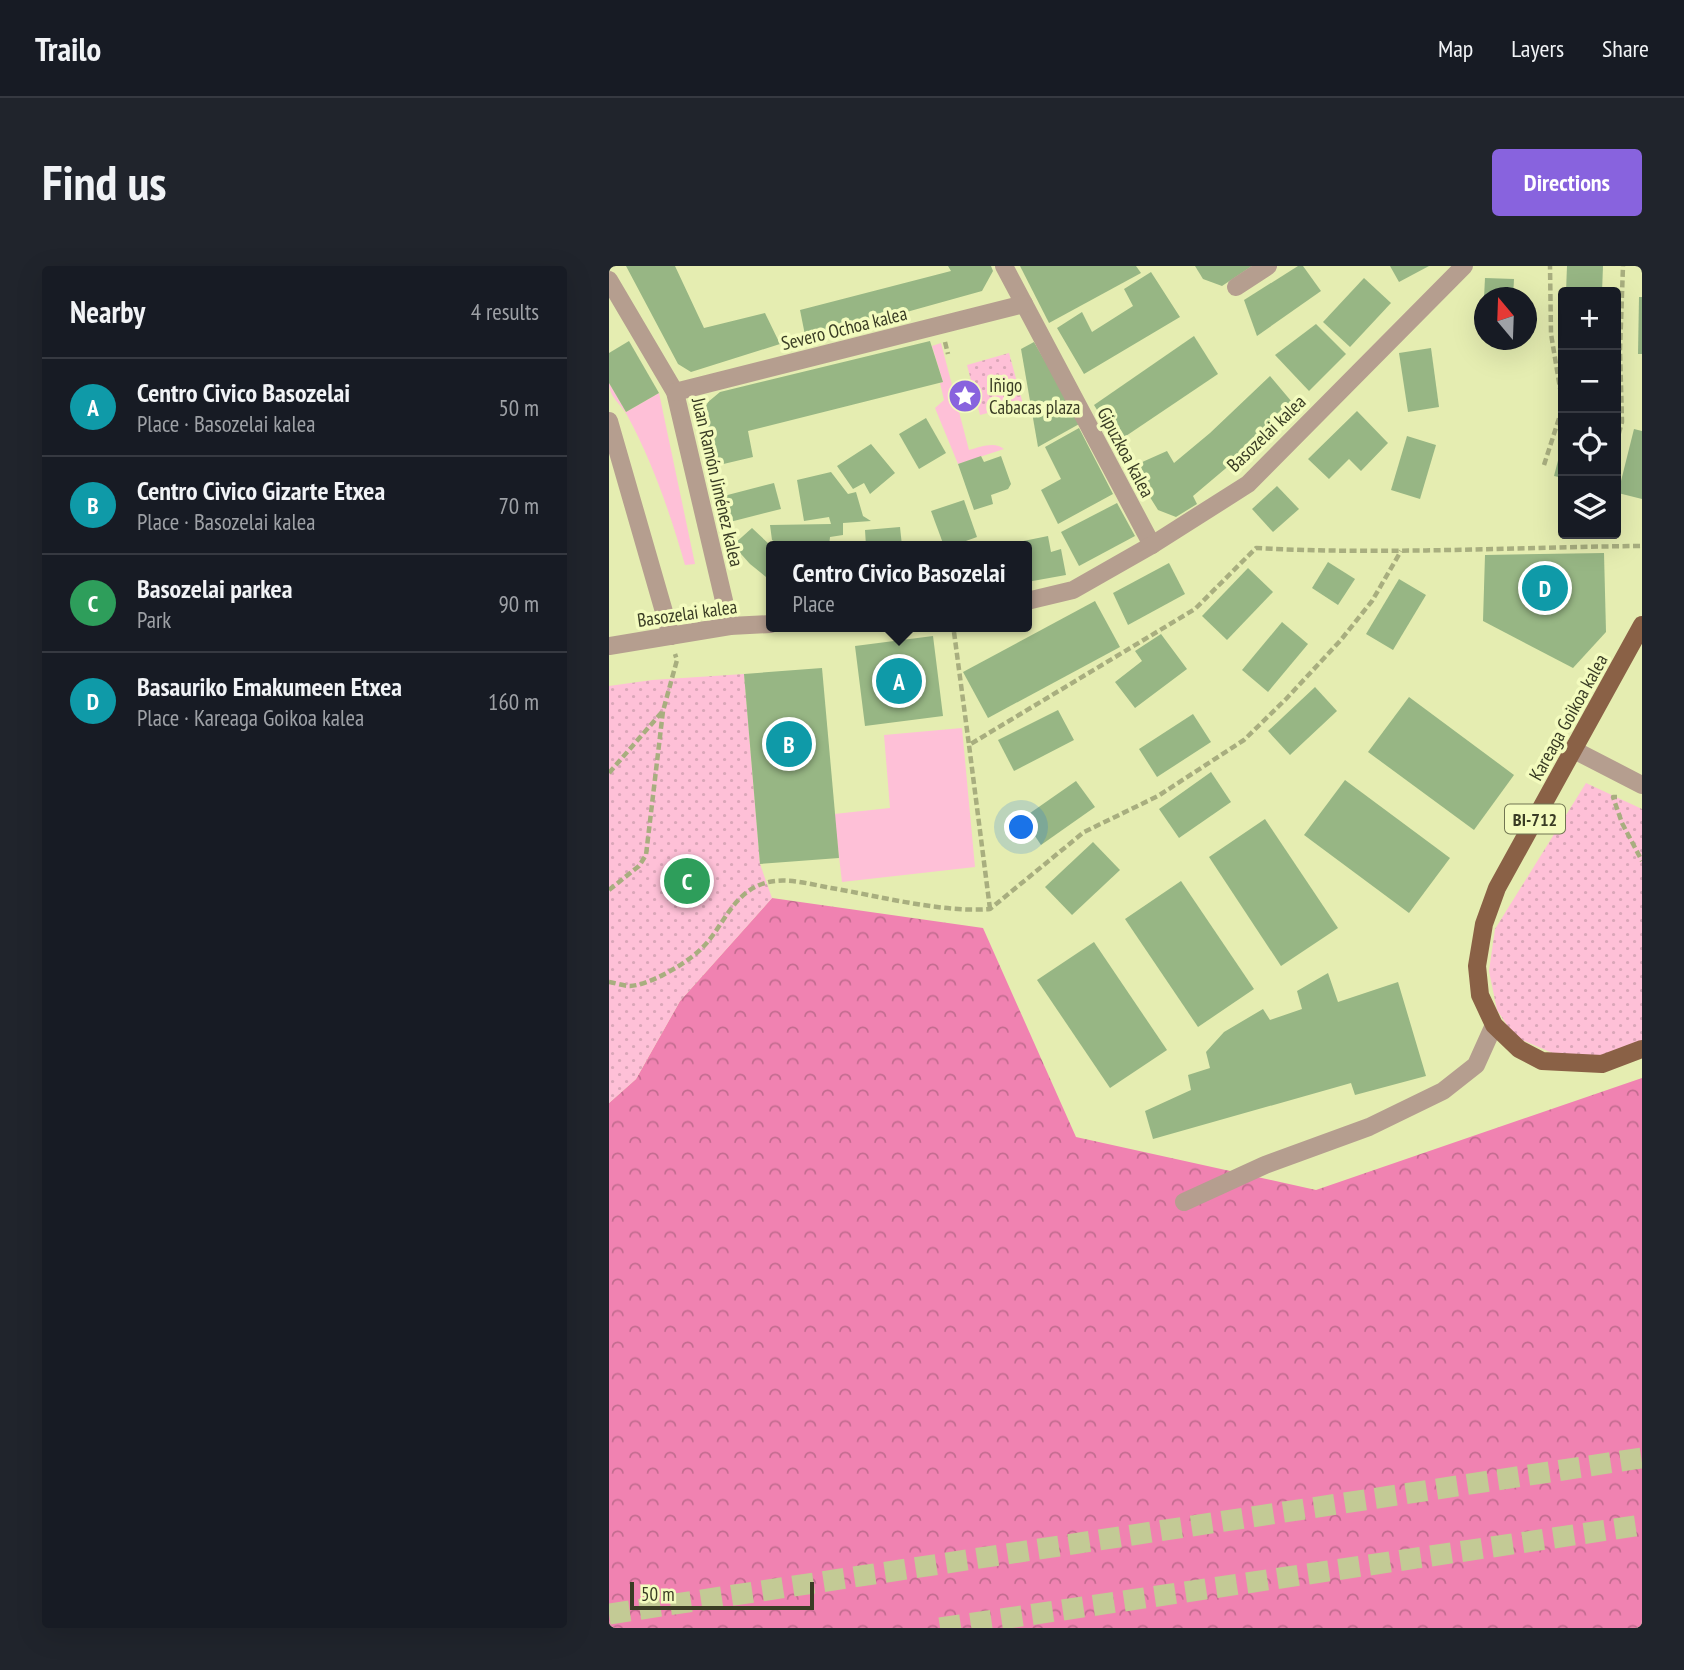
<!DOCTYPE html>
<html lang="en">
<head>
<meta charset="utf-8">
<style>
  :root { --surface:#171b24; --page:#20242c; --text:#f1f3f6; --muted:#9ea1a6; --line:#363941; --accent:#8863de }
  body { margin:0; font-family:"PT Sans Narrow",sans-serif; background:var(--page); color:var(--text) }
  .controls { position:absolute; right:21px; top:21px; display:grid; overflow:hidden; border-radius:7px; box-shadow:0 7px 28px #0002 }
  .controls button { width:63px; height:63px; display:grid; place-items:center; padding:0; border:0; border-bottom:2px solid var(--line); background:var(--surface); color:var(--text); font:35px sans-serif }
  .compass { position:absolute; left:865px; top:21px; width:63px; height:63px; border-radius:50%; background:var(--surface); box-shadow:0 7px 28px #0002; rotate:341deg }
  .scale { position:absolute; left:21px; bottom:18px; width:184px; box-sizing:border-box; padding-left:7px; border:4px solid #393c24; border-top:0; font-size:19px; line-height:24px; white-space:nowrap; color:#393c24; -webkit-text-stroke:5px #f3fbbe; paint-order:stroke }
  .you { position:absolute; left:413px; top:562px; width:24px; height:24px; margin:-18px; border:5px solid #fff; border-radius:50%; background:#1a73e8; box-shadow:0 0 0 10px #1a73e833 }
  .badge { display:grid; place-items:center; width:46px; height:46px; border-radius:50%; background:var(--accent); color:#fff; font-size:23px; font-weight:700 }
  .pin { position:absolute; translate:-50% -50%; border:4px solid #fff; box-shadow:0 2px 7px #0006 }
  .popup { position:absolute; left:157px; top:275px; width:266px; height:91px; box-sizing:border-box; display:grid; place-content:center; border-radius:7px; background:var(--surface); filter:drop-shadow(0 2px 5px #0005); font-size:23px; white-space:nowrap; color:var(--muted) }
  .popup b { font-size:26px; color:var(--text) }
  .popup::after { content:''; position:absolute; left:50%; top:100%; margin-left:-14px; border:14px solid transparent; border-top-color:var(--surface) }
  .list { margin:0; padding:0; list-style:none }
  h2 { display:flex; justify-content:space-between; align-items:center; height:91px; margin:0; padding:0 28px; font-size:30px }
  h2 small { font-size:23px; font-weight:400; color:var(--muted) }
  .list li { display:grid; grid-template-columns:46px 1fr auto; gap:21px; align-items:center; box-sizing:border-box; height:98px; padding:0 28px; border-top:2px solid var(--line) }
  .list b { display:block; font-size:26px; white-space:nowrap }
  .list p { margin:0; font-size:23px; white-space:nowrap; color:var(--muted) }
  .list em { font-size:23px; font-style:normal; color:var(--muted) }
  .icon { flex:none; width:38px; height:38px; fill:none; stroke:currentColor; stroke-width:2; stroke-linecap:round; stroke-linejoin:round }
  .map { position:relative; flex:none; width:1033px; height:1362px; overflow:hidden; border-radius:7px }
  header { display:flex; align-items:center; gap:42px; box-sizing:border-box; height:98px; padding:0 35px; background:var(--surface); border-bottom:2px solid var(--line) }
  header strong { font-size:33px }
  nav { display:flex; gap:38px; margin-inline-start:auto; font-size:24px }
  .intro { display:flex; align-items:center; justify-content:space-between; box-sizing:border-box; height:168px; padding:0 42px }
  h1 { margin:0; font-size:49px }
  .button { padding:18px 32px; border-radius:7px; background:var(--accent); color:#fff; font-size:24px; font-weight:700 }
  main { display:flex; gap:42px; padding:0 42px }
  aside { flex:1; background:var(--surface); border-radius:7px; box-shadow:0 7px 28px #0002 }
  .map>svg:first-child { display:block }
  .grass { fill:#fec0d7 }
  .forest { fill:url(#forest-crowns) }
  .park { fill:url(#park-dots) }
  .building { fill:#97b684 }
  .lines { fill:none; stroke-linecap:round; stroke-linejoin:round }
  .highway-tunnel { stroke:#c3ca95; stroke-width:21; stroke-dasharray:21 10; stroke-linecap:butt }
  .path { stroke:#a8ae7f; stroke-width:4.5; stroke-dasharray:7 3.5; stroke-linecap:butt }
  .minor { stroke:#b59e8f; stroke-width:18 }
  .major { stroke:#8a6146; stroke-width:18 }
  .labels { text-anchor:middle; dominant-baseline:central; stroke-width:7; stroke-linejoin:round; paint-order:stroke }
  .shield { fill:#f3fbbe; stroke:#717552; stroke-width:2 }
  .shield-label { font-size:18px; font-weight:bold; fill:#393c24 }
  .street-label { font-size:19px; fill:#393c24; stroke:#f3fbbe }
  .poi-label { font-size:19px; fill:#393c24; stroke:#f3fbbe; text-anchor:start }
</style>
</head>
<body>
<header>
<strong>Trailo</strong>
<nav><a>Map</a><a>Layers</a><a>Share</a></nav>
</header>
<div class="intro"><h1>Find us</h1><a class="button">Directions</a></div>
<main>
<aside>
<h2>Nearby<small>4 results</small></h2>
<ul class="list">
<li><span class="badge" style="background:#0f9aa8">A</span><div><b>Centro Civico Basozelai</b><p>Place · Basozelai kalea</p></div><em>50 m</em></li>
<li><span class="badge" style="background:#0f9aa8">B</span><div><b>Centro Civico Gizarte Etxea</b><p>Place · Basozelai kalea</p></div><em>70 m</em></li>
<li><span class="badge" style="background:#2e9e5b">C</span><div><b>Basozelai parkea</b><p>Park</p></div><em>90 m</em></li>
<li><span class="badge" style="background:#0f9aa8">D</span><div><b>Basauriko Emakumeen Etxea</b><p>Place · Kareaga Goikoa kalea</p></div><em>160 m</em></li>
</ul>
</aside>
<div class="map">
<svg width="1033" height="1362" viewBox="0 0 1033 1362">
  <defs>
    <pattern id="forest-crowns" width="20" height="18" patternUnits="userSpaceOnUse" patternTransform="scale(1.75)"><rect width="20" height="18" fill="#f082b1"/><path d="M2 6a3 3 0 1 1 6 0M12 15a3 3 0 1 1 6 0" fill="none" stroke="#c36c90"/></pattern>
    <pattern id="park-dots" width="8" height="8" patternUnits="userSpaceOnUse" patternTransform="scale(1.75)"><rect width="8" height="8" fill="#fec0d7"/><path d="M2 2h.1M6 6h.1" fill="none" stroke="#daa6b8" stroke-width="1.8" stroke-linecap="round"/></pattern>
  </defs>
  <rect width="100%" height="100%" fill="#e5edb1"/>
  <!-- grass -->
  <g class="grass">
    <path d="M332,77L360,184C371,181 386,175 395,183L349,198L326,142L335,134L331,117L334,116L323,80Z"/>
    <path d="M0,117L17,146L50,127L86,298L76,299C61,247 44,197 18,149C12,138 0,131 0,117Z"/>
    <path d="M353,462L366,601L233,616L225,548L281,542L275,469Z"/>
  </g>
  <!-- forest -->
  <path class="forest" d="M163,632L374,662L467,871L707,924L1033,812V1362H0V837L27,813L71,735Z"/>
  <!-- park -->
  <g class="park">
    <path d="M400,87L414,138L371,149L358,99Z"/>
    <path d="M135,408L151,598L163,632L71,735L27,813L0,837V420L43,414Z"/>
    <path d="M977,517L1033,543V782L1004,792L948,789L906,771L888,744L880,705L886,663Z"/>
  </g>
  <!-- building -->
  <g class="building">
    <path d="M17,0H66L95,62L156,47L171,78L82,106L69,98Z"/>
    <path d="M339,0H382L384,5L373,25L197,74L191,44L342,5Z"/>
    <path d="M411,0H527L532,7L440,57Z"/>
    <path d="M586,0H643L613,20L594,13Z"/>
    <path d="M689,0H694L712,25L648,70L635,34Z"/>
    <path d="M781,0H820L790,16Z"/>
    <path d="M958,0H994L993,26H957Z"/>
    <path d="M542,6L571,51L475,108L448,62L473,46L483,66L524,40L515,23Z"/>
    <path d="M755,12L782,37L741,81L714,56Z"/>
    <path d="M876,12L905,13L904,32H875Z"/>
    <path d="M1030,31H1033V88H1029Z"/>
    <path d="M707,58L737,88L700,125L666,89Z"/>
    <path d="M585,70L609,108L508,176L485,139Z"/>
    <path d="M20,75L50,127L17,146L0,117V87Z"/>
    <path d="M321,75L334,116L139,165L144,191L106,200L95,151L96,142L99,136L111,126Z"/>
    <path d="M425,76L472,157L429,181L412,83Z"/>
    <path d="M822,82L830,141L799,146L790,87Z"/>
    <path d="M661,110L688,142L584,230L588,238L567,251L549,244L522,201L558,185L565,197L601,167Z"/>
    <path d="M748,145L779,177L752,205L740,193L720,213L699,193Z"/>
    <path d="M317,152L337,187L310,203L290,168Z"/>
    <path d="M470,162L504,228L449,258L432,224L452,213L436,181Z"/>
    <path d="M1025,163L1033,165V233L1009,227Z"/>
    <path d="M798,170L827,179L811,233L782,224Z"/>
    <path d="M262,178L286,207L261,228L255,217L244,223L228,200Z"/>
    <path d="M953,179H954V212L945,210Z"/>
    <path d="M372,190L375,196L392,190L402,218L399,223L382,229L384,238L365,244L349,198Z"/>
    <path d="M222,206L239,228L247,226L254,250L262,255L234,257V269L221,271L220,280H174L163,274L161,259L222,258L220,251L195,255L188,214Z"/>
    <path d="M165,217L172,243L113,258L107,232Z"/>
    <path d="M668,220L690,243L664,266L643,243Z"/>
    <path d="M355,234L368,271L343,280H335L322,245Z"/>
    <path d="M508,237L526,270L470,300L452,266Z"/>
    <path d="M291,261L293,280H257L256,264Z"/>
    <path d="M143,262L162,280V315L141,298L124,279Z"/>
    <path d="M439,270L442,286L452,283L457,309L418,316V280H389Z"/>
    <path d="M995,287L997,366L964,402L874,355L876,289Z"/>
    <path d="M719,296L746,313L729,339L703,322Z"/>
    <path d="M560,297L576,328L519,359L504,327Z"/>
    <path d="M639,302L664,326L618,374L593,350Z"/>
    <path d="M790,313L817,329L784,384L757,368Z"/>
    <path d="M486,335L511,381L379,452L354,406Z"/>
    <path d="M673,356L699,378L659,426L633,404Z"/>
    <path d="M552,368L578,403L526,442L506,416L533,395L526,385Z"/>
    <path d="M324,370L334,450L256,460L246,380Z"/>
    <path d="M213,402L230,592L151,598L135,408Z"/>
    <path d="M706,421L728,445L681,489L659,465Z"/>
    <path d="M800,431L905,509L865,564L759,486Z"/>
    <path d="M449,444L465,474L405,505L389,474Z"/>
    <path d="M584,448L602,476L548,511L530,483Z"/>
    <path d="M602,506L622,536L570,572L550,543Z"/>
    <path d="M736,514L841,592L800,647L695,569Z"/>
    <path d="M467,515L486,541L432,579L414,552Z"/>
    <path d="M656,553L729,662L672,700L600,591Z"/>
    <path d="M484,576L511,604L463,649L436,621Z"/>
    <path d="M572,615L645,723L589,761L516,653Z"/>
    <path d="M485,676L558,784L501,822L428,714Z"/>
    <path d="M719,707L729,736L789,716L817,810L746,829L742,817L544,873L536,845L582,824L579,809L601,802L597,786L615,766L654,743L661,754L693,743L688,725Z"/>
  </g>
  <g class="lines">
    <!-- highway-tunnel -->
    <g class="highway-tunnel">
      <path d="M0,1348L1033,1192"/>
      <path d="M331,1362L1033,1259"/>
    </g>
    <!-- path -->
    <g class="path">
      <path d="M336,76L339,88"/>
      <path d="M1007,178L1013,156L1011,84L1014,0"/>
      <path d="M935,199L954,140L942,68L941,0"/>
      <path d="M345,366L360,479"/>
      <path d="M0,507L53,446"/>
      <path d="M1008,531H1004L1013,557L1033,595"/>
      <path d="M0,624L30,600L37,589L54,445L68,394L66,388"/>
      <path d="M381,643L360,479L586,343L647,282C776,289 904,281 1033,280"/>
      <path d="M0,716C6,717 15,720 21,720C41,719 78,697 92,683C114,662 122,629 153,618C174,610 200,618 222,622C270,630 333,647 381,643L475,566L549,530L635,474L677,433L731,375L763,335L792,285"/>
    </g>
    <!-- minor -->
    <g class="minor">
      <path d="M395,0L543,279"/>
      <path d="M0,14L66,126L121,360"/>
      <path d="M627,21L659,0"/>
      <path d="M66,126L415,38"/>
      <path d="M0,155L62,370"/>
      <path d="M418,335L464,324L543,279L639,218L855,0"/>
      <path d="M0,380L121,360L162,358"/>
      <path d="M965,484L1033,519"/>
      <path d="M575,936L656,899L760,861L834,825L867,799L885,759"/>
    </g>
    <!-- major -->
    <path class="major" d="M1033,359L888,622L875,658L868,700L871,729L885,759L910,783L933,795L993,798L1033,783"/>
  </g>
  <!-- icons -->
  <defs>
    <symbol id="sight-disc" viewBox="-11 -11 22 22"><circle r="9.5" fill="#8863de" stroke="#f3fbbe"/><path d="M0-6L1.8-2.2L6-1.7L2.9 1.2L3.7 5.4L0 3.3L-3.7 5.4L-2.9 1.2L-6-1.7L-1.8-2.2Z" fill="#fff"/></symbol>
  </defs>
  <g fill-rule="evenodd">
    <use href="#sight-disc" x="337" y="111" width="38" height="38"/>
  </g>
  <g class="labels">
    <!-- shield labels -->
    <rect class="shield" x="896" y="538.5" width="60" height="29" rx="5"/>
    <g class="shield-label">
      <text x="926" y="553">BI-712</text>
    </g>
    <!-- street labels -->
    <g class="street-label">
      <text transform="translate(235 62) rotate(-14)">Severo Ochoa kalea</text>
      <text transform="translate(657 167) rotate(-44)">Basozelai kalea</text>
      <text transform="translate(517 186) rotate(62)">Gipuzkoa kalea</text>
      <text transform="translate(109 216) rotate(77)">Juan Ramón Jiménez kalea</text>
      <text transform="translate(78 347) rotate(-8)">Basozelai kalea</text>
      <text transform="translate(959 451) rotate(-61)">Kareaga Goikoa kalea</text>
    </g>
    <!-- poi labels -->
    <g class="poi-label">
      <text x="380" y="119">Iñigo<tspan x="380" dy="22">Cabacas plaza</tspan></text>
    </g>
  </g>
</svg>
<div class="controls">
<button>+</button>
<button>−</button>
<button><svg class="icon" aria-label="locate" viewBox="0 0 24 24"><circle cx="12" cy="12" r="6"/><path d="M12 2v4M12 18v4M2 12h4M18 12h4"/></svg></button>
<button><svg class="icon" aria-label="layers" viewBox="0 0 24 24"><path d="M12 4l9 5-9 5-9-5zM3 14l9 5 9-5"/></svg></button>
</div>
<svg class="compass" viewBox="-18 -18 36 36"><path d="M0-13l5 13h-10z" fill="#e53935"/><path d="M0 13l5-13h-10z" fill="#9ea1a6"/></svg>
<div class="scale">50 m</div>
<div class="you"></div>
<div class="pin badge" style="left:290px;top:415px;background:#0f9aa8">A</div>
<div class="popup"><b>Centro Civico Basozelai</b>Place</div>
<div class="pin badge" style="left:180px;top:478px;background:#0f9aa8">B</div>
<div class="pin badge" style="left:78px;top:615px;background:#2e9e5b">C</div>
<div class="pin badge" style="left:936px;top:322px;background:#0f9aa8">D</div>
</div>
</main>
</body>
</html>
